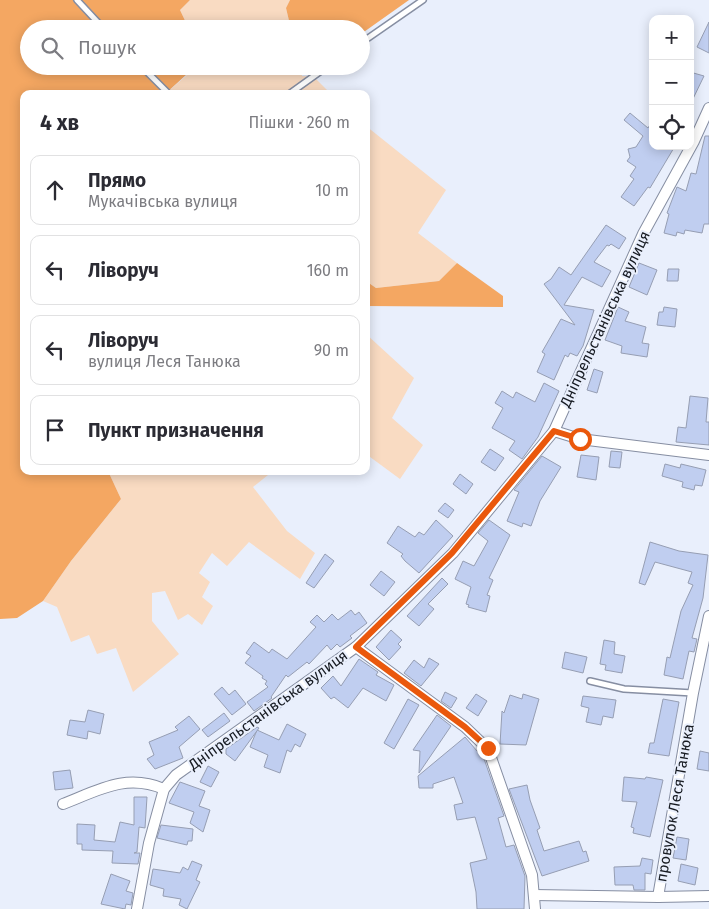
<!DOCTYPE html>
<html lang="uk">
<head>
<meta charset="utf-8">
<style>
  :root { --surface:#fff; --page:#f2f2f3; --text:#2b2b33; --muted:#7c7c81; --line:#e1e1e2 }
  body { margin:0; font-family:"Fira Sans",sans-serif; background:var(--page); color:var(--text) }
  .controls { position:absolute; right:15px; top:15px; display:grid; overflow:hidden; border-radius:10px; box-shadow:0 2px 12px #0003 }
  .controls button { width:45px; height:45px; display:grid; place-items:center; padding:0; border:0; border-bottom:1px solid var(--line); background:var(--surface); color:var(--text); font:25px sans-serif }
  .stop { position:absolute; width:15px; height:15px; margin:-11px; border:4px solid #ea580c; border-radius:50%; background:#fff }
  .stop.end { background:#ea580c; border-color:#fff; box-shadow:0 1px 5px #0008 }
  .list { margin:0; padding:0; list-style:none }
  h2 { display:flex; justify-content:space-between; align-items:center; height:65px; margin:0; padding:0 20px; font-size:21px }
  h2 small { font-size:16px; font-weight:400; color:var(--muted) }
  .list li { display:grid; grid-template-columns:32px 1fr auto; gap:15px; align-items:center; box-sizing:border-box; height:70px; margin:0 10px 10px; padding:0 10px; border:1px solid var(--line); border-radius:10px }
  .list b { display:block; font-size:19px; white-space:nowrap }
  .list p { margin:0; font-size:16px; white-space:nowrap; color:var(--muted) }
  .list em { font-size:16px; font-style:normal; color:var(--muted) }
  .icon { flex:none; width:28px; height:28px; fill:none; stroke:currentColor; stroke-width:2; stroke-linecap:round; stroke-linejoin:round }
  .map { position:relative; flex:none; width:709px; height:909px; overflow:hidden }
  .search { position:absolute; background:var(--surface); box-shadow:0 2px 12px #0003; left:20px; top:20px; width:350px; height:55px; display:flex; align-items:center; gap:12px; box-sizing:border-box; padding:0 18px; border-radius:28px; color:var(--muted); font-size:19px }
  .panel { position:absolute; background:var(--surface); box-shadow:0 2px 12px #0003; left:20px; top:90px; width:350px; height:385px; border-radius:10px }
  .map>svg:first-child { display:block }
  .green { fill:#f9dbc2 }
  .forest { fill:#f4a762 }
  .building { fill:#c0cef0; stroke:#969eb3 }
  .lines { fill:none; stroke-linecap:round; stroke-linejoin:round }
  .lane-casing { stroke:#868ea2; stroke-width:8 }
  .street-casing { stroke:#868ea2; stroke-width:12 }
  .lane { stroke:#fff; stroke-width:5 }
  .street { stroke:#fff; stroke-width:10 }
  .route { stroke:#ea580c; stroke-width:6 }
  .labels { text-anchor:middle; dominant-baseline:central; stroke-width:4; stroke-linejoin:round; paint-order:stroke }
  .street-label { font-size:15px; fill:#161a21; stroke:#e9effc }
</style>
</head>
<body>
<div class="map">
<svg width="709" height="909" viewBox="0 0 709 909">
  <rect width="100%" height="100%" fill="#e9effc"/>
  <!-- green -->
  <g class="green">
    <path d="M190,0H290L286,8L291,29H189L180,10Z"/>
    <path d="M191,66H300L302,76L314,77L331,94H165L186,76Z"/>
    <path d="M366,126L446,190L418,233L457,263L439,281L376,288L366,281Z"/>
    <path d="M366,334L414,378L392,418L423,445L400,479L366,454Z"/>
    <path d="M108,471H273L253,487L287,531L315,553L300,579L249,542L227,566L212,553L199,573L210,582L202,597L213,606L202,625L188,614L178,620L165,591L152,593V621L179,654L133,692L116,648L97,654L89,635L71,642L57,607L43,601L71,561L121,499Z"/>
  </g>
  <!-- forest -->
  <g class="forest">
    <path d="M0,0H190L180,10L189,29H29V66H191L186,75L165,94H24V471H108L121,499L71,561L43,601L17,618L0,619Z"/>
    <path d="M290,0H409L361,34V29H291L286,8Z"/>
    <path d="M457,263L503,296V307L366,306V281L376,288L439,281Z"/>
  </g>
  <!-- building -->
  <g class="building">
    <path d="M709,22V53L697,47Z"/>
    <path d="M690,72L704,76L690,105Z"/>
    <path d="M630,113L648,128L653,120V146H675L650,188L648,187L634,206L621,197L634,179L630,176L636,167L627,161L630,157L628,149L636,147L643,136L624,120Z"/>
    <path d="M705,136H709V224H704L702,233L685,230L684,234L677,232L676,236L664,233L669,214L667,213L677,187L686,191L691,173L696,174Z"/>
    <path d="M606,225L626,238L619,249L611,244L609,246L607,245L594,262L611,271L602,287L582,277L564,305L594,310L583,346L577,356L570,353L568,357L565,355L554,380L537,372L545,354L542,352L561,319L575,325L544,284L551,279L559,267L571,275Z"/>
    <path d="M639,263L657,270L647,295L629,287Z"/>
    <path d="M668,269H679L678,281H667Z"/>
    <path d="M618,307L629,312L625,321L646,327L642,343L649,344L647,357L621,353L622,346L605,340Z"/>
    <path d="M664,307L677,309L675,327L657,325L659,312H663Z"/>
    <path d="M594,369L603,372L597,393L587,390Z"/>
    <path d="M544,383L559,391L538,437L522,459L509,450L515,441L492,428L503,408L495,403L502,391L513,398L516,392L535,402Z"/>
    <path d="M690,396L708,398L706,422H709V445L676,442L678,427L686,428Z"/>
    <path d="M490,449L504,458L495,471L481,462Z"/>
    <path d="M611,451L622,452L620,468L609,467Z"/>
    <path d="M581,455L599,457L596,480L577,477Z"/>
    <path d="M542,456L561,467L540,501L531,526L523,523L522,527L507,521L519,492L514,490Z"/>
    <path d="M665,464L680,468L681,464L706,470L702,486L695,485L694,490L682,487L683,482L662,476Z"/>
    <path d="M460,474L473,484L466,494L453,484Z"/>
    <path d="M445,503L454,510L448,518L438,511Z"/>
    <path d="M436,520L453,536L419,573L405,561L401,556L403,554L387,543L398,526L415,537L419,532L424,535Z"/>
    <path d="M489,520L510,535L489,578L493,580L487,595L490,596L486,612L468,607L469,605L466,604L471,587L455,579L463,561L474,566L488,541L478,533Z"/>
    <path d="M650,542L679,551L708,555L703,598L692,638L697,639L694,652L689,651L683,679L664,675L667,657L670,658L681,611L693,585L688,583L692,572L655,562L645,585L639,583Z"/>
    <path d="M325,554L334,561L314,588L306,583Z"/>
    <path d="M381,571L395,582L384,596L370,585Z"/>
    <path d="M442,578L448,584L428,604L434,609L419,626L407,616Z"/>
    <path d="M351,610L355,615L359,612L367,623L350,636L352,638L340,647L337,644L331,650L327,645L309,664L307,662L288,677L286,675L271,697L272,698L254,711L247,702L268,687L265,684L267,681L262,678L263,676L245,663L251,656L246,653L254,642L269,653L272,649L287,659L316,627L310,622L317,615L324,622L332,614L338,620Z"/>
    <path d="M391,630L402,640L398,644L401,647L389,660L376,647Z"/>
    <path d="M604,640L615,642L614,654L625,656L622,673L605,670L606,665L600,664Z"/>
    <path d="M565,652L587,657L583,673L562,668Z"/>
    <path d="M429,658L439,664L421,686L404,673L414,660L424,668Z"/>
    <path d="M359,659L378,672L376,675L394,685L386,701L363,688L348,708L334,697L331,699L321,688L333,676L341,686Z"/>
    <path d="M222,687L229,695L235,690L246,704L232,715L214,694Z"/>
    <path d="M445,692L457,698L451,708L441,701Z"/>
    <path d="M476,694L487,701L478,716L466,708Z"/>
    <path d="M523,694L539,699L526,745L500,744L502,711L504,713L510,695L522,699Z"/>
    <path d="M583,696L616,700L613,718L603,716L601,725L586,722L589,708L581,706Z"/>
    <path d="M408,699L419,705L394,749L384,743Z"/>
    <path d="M663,699L679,702L669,756L648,753L650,743H654Z"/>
    <path d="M88,710L104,714L100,734L88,731L87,739L67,735L70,720L85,722Z"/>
    <path d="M224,713L230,721L208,737L202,730Z"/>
    <path d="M437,715L451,726L419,773L420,751L413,750Z"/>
    <path d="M189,716L200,729L179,747L183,758L155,769L147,759L154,755L149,742L178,730L175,727Z"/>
    <path d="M287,724L306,734L300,747L295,744L291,752L287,750L280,773L264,767L268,755L250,747L257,730L279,740Z"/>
    <path d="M257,727L259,728L235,761L226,754V749Z"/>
    <path d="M465,737L477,751L482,753L504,816L498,818L506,847L514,845L525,876L524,909H477L476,892L470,863L487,859L475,817L457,820L454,805L463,803L454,777L433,784V788H419L418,776Z"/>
    <path d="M700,751L709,753V771L697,769Z"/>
    <path d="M208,766L219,772L211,787L200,782Z"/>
    <path d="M70,770L73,788L55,790L53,772Z"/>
    <path d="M624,777L645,779L646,777L663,780L650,837L633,833L634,828L631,827L637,802L622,801Z"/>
    <path d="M180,782L205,791L199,806L210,810L203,832L190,823L194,812L169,803Z"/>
    <path d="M527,785L530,800L540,828L537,830L544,851L579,841L583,852L586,851L589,861L542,876L509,789Z"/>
    <path d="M134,797H147L145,828L139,827L137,852L134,853H140L138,864L112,863L113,851L82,850V844H77V824L95,825L94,840L115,842L120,822L134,825Z"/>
    <path d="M161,825L193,829L192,841H188L187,845L157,838Z"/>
    <path d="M677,837L689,839L686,860L673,858Z"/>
    <path d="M642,858L653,860L651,874L645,873V890H634L633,885H615L614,867L640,866Z"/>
    <path d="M192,861L202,865L196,880L200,882L187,909L179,905L181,899L163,896L164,889L150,885L153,869L180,873L183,867L188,870Z"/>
    <path d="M681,864L698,868L695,885L678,881Z"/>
    <path d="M111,874L130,881L126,891L133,893L131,905L126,904L125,909L101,904Z"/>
  </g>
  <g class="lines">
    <defs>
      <g id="lane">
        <path d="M77,0L104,29"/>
        <path d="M361,43L423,0"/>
        <path d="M141,66L169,94"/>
        <path d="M289,94L328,66"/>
        <path d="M590,681L624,689L693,693"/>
      </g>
      <g id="street">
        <path d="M554,431L580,439L709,455"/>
        <path d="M356,647L465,727L488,749L532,875L535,909"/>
        <path d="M63,804C99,790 126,773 164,789"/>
        <path d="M534,895L658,897L693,693L709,616"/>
        <path d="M658,897L709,896"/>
        <path d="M137,909L149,843L164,789L176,775L356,647L453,553L554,431L643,234L694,141L709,108"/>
      </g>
    </defs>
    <!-- lane casing -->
    <use href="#lane" class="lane-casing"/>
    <!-- street casing -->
    <use href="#street" class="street-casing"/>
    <!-- lane -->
    <use href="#lane" class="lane"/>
    <!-- street -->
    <use href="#street" class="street"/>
  </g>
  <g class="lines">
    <!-- route -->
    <path class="route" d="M488,748L465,727L356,647L452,553L554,431L580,439"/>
  </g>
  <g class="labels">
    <!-- street labels -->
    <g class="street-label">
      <text transform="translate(605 319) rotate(-65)">Дніпрельстанівська вулиця</text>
      <text transform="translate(268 710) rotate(-36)">Дніпрельстанівська вулиця</text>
      <text transform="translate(675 803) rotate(-80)">провулок Леся Танюка</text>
    </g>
  </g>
</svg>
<div class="controls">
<button>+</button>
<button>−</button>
<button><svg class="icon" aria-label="locate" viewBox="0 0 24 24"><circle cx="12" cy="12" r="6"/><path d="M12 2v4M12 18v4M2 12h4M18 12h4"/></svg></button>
</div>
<div class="stop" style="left:580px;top:439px"></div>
<div class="stop end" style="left:488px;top:748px"></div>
<div class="search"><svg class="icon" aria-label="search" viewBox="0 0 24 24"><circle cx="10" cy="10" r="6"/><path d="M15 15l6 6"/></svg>Пошук</div>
<section class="panel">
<h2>4 хв<small>Пішки · 260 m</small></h2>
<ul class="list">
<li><svg class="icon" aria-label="ahead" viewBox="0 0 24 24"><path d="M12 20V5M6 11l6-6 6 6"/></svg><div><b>Прямо</b><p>Мукачівська вулиця</p></div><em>10 m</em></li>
<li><svg class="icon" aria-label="left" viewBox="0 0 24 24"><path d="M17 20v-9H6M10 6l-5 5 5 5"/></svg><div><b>Ліворуч</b></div><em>160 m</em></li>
<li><svg class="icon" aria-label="left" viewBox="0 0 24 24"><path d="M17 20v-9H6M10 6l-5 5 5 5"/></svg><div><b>Ліворуч</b><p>вулиця Леся Танюка</p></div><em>90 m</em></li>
<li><svg class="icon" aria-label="arrive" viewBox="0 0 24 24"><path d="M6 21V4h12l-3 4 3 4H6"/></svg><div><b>Пункт призначення</b></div></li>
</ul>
</section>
</div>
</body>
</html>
